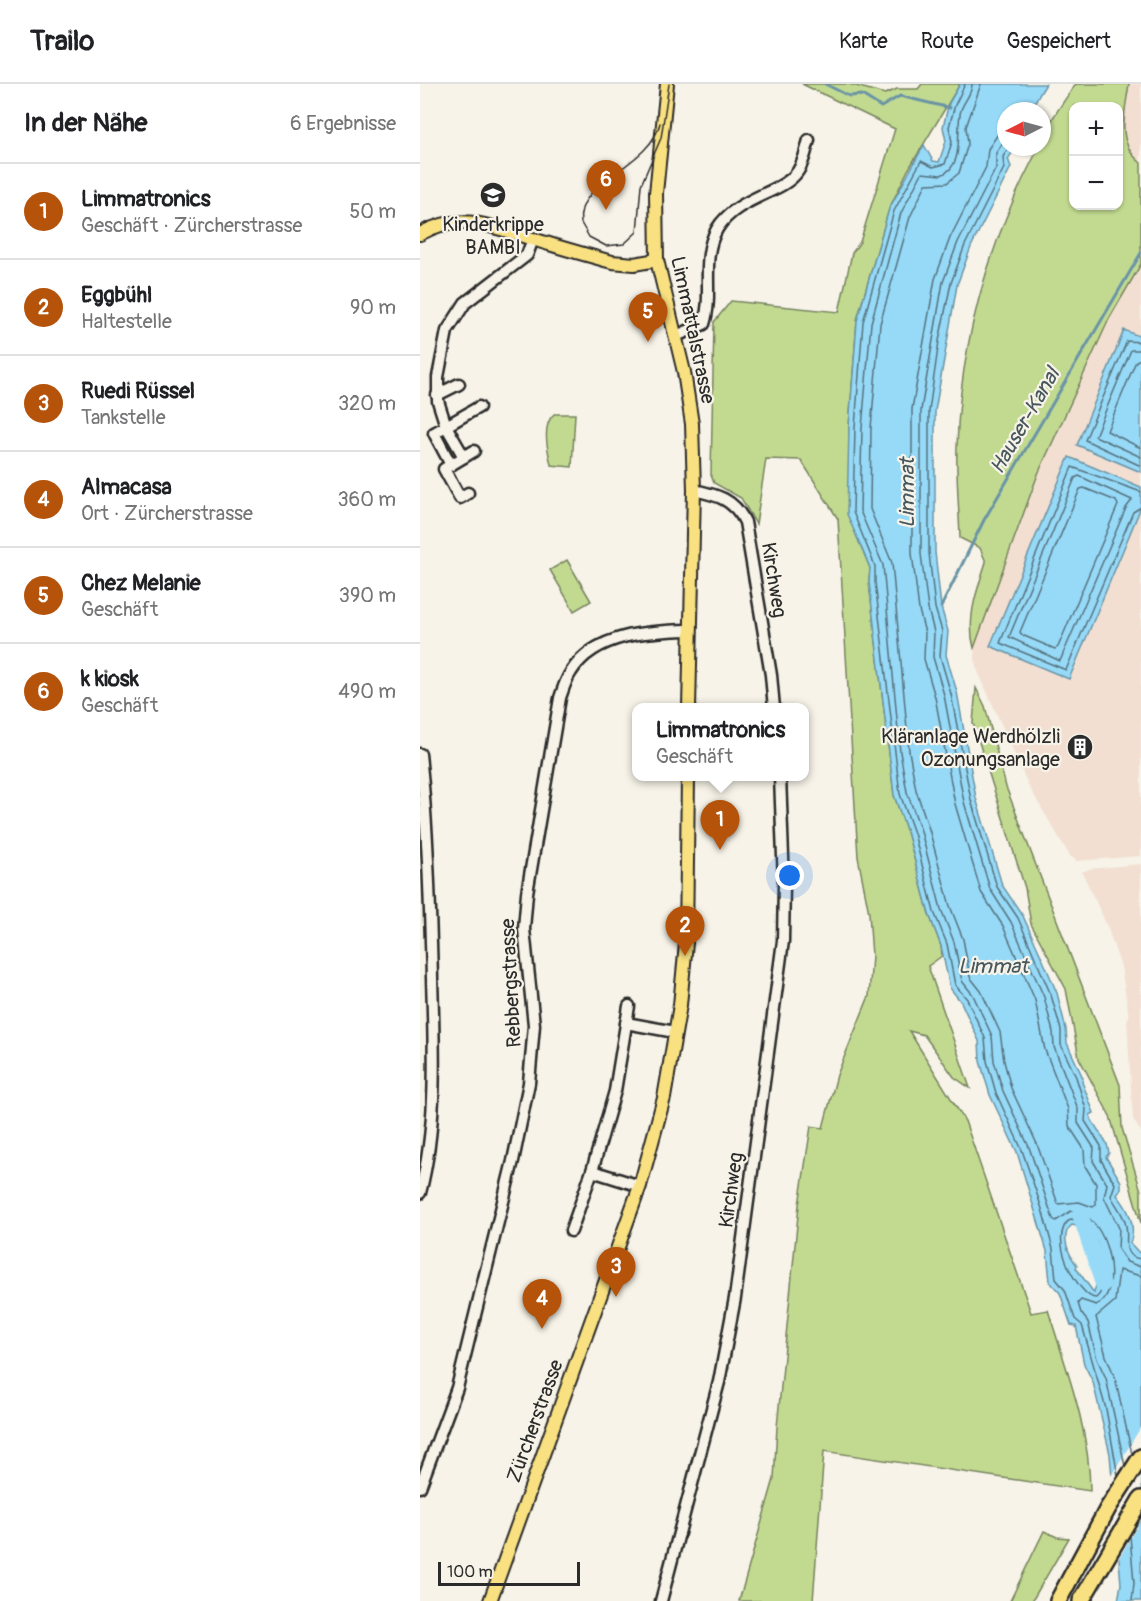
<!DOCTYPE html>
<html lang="de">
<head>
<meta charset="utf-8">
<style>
  :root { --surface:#fff; --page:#f6f6f6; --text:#202124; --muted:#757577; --line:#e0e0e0; --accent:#b45309 }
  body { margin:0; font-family:Pangolin,sans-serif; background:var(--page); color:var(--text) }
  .controls { position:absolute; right:18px; top:18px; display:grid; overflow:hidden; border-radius:12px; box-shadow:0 2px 4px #0004 }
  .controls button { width:54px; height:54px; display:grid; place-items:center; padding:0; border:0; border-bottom:2px solid var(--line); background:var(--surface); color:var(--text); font:30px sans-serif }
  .compass { position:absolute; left:577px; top:18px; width:54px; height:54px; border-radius:50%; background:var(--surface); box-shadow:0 2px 4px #0004; rotate:264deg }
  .scale { position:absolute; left:18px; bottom:15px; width:142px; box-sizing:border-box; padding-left:6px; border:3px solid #2b2b2b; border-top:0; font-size:16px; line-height:21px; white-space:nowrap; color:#2b2b2b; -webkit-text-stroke:4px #f7f3e8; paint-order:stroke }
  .you { position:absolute; left:370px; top:792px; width:21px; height:21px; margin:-15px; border:4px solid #fff; border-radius:50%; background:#1a73e8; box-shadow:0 0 0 9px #1a73e833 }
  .badge { display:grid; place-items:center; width:39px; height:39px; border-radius:50%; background:var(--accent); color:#fff; font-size:20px; font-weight:700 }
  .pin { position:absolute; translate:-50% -50px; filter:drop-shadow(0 2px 3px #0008) }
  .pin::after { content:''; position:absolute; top:32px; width:21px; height:18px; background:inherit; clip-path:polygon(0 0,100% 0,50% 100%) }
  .popup { position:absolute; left:212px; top:619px; width:177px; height:78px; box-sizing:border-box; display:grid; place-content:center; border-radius:12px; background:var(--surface); filter:drop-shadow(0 2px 4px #0005); font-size:20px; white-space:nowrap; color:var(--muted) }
  .popup b { font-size:22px; color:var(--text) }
  .popup::after { content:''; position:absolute; left:50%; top:100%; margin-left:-12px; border:12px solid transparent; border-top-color:var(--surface) }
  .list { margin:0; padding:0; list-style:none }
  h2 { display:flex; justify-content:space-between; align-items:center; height:78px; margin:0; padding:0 24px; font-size:26px }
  h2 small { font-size:20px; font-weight:400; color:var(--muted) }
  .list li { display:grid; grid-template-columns:39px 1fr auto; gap:18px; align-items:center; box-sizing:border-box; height:96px; padding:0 24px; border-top:2px solid var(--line) }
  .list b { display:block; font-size:22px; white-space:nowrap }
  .list p { margin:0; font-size:20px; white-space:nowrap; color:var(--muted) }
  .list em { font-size:20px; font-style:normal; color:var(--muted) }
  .map { position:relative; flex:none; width:721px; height:1517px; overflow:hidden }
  header { display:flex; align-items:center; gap:36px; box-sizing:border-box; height:84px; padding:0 30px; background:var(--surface); border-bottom:2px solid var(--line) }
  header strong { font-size:28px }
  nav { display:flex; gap:33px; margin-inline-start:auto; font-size:21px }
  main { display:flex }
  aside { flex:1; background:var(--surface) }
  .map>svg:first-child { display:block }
  .built { fill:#f2dfd1 }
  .green { fill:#c2da90; stroke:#76825e; stroke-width:1.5; fill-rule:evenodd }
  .water { fill:#96daf8; stroke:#6b94a6; stroke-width:1.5; fill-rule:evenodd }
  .pier { fill:#f7f3e8 }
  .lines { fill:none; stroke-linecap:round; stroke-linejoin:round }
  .shore { stroke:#56717d; stroke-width:1.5 }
  .stream { stroke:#6b94a6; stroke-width:3 }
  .river { stroke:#96daf8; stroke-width:16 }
  .minor-casing { stroke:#2b2b2b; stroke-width:15 }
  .major-casing { stroke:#2b2b2b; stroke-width:16 }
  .highway-casing { stroke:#2b2b2b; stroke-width:20 }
  .minor { stroke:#f7f3e8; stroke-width:10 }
  .major { stroke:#f9e181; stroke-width:12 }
  .highway { stroke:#f9e181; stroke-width:15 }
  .tram { stroke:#2b2b2b; stroke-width:1.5 }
  .labels { text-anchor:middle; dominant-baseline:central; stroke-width:4.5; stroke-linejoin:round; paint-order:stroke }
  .poi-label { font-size:20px; fill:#2b2b2b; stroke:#f7f3e8 }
  .street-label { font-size:20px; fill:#2b2b2b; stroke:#f7f3e8 }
  .water-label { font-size:21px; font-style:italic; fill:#46575e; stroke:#f7f3e8 }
</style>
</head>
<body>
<header>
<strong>Trailo</strong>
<nav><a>Karte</a><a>Route</a><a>Gespeichert</a></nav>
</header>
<main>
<aside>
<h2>In der Nähe<small>6 Ergebnisse</small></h2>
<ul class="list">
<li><span class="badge">1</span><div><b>Limmatronics</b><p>Geschäft · Zürcherstrasse</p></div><em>50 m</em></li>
<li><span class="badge">2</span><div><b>Eggbühl</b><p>Haltestelle</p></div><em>90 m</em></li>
<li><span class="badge">3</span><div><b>Ruedi Rüssel</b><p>Tankstelle</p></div><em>320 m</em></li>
<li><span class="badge">4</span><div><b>Almacasa</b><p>Ort · Zürcherstrasse</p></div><em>360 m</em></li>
<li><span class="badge">5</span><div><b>Chez Melanie</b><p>Geschäft</p></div><em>390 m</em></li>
<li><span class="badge">6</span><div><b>k kiosk</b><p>Geschäft</p></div><em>490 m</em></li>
</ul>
</aside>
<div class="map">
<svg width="721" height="1517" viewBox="0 0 721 1517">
  <rect width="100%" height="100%" fill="#f7f3e8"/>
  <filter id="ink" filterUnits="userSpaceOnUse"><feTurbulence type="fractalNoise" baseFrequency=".0167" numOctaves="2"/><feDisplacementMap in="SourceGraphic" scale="12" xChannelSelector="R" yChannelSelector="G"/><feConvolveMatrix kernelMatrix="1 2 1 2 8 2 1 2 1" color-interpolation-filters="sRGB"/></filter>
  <g filter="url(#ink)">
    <!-- built -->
    <g class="built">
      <path d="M709,0H721V79L708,69L703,45Z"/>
      <path d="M721,180V772L657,777L650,772L609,703L556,583L554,564L618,390L689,235Z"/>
      <path d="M721,780V1048L713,1035L707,937L709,932L701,883L687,842L662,788L669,785Z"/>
    </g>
    <!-- green -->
    <g class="green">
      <path d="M382,0H429L465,10L477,5H498L502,0H540L488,86L469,125L437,236L429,343L439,457L450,484L449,498L474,711L488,751L509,830L521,862L522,872L508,882L550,1004L534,993L504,951L489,947L545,1037L611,1229L628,1226C646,1284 670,1346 670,1407L404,1367L393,1517H319L354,1395L357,1343L379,1121L391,1042L403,1044L417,991L449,912L452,872L449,829L438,773L418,435L381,376L346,375L336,440L321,414L294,399L291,391L294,238L311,217L419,228L432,169L440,158L475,45Z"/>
      <path d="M656,0H709C705,29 695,58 721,79V180L689,235L618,390L554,564C546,534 557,507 566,478L560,464L540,454C539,424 536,393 537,363C540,258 570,156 619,63H622C622,46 646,14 656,0ZM654,22H698V122H654Z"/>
      <path d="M134,330H155L152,383L131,381C128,366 121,342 134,330Z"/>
      <path d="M147,476L171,517L154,527L130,486Z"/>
      <path d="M556,604L565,622L586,703L700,1001L702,1044L721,1107V1139L690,1032L659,974L646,905L611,840L605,804L553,639Z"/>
      <path d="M624,1447L637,1453L649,1454L612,1517H590Z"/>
    </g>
    <!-- water -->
    <g class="water">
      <path d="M540,0H626L609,27H586V63H596L588,75L591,83L551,163L537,201L515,327V468L521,523L528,547L526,571L537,608L556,714L582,801L603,832L626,883L637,909L646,945L647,959L663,994L662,998L674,1029L670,1031L671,1035L687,1060L689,1069L686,1073L701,1098V1105L697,1111C708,1124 717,1142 710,1159L721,1171V1517H698L701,1500L690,1370L673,1298L664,1280L656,1242L651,1241L640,1209L630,1198L627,1167L597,1068L570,1011L560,977L559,957L541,918L530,904L521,862L509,830L488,751L474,711L449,498L450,484L427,430L429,343L437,237L469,125L504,61L513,77L519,78L526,57L523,43L529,19ZM652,1141L661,1143C673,1162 682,1185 674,1209L656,1184L657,1181C649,1171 639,1151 652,1141Z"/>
      <path d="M704,246L721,253V388L657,361Z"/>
      <path d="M649,373L721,403V423L649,595L570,562Z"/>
    </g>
    <!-- pier -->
    <path class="pier" d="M721,1343V1436L696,1479L689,1427V1395Z"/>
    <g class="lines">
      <!-- shore -->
      <g class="shore">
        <path d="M545,0L535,21L529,43L532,58L525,80L513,83L501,77L474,127L443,238L435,343L433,428L455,482V498L480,710L494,749L514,828L527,860L535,901L547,915L565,954L567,977L576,1009L602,1066L622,1125L633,1165L636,1195L645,1206L655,1235L662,1241L686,1325L698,1392"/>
        <path d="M552,0C552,10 544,17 541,26C535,45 546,82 521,91L502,89L481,129L451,239L442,344L440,427L463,481L480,668L487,708L501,747L521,825L534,858L542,897L553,911L572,952L574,977L583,1007L609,1063L633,1135L636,1137L651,1127C690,1128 704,1212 676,1221L661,1216L658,1219L661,1229L668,1238L677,1275L686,1294L705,1382"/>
        <path d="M561,0L546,43L548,60L539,89L527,99L506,100L490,133L460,240L451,344L450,425L472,479L489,667L496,706L509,745L530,822L543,855L550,893L561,907L580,948L584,977L591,1004L617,1060L638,1120L659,1118L673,1123L676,1121V1100L665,1082L664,1065L649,1042L648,1025L625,966L615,916L583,842L561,808L535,720L515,613L504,575L505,549L499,526L492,469V325L515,195L530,154L566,83L568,65L578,50L586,43"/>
        <path d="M586,54L576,69V84L538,158L523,198L501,326V470L508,525L514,548L513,573L524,611L544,718L570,805L591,838L624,913L633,948L634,963L658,1025V1039L674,1064L673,1077L687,1100L684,1113L699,1144L698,1165L707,1178L721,1183"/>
        <path d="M589,63L583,73L584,84L545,161L531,199L519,257L509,327V469L515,524L522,547L520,572L531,610L551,716L577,803L598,834L631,911L641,946V961L656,993L666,1025L665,1037L681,1062V1076L695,1100L691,1112C696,1122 704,1130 706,1142C709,1155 700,1173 721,1175"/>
        <path d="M721,258L707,257L665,356L721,382"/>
        <path d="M721,266H711L675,352L721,373"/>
        <path d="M721,275L716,277L687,347L721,364"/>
        <path d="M659,392L712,416L706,424L640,577L589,553L655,394Z"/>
        <path d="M664,404L696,417L698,421L638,563L635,565L602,551L600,548L660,405Z"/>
        <path d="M721,408L652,383L580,559L646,586L713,428L721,423"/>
        <path d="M651,1135L665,1138C681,1159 681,1171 681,1197C681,1204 683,1208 676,1214C659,1214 625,1151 651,1135Z"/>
        <path d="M712,1370L695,1293L686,1272L676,1233L695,1217L699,1186L721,1192"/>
        <path d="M710,1452L714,1499L712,1517"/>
      </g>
      <!-- stream -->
      <g class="stream">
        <path d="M405,0L429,12L442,11L461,23L480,12L530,24"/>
        <path d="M521,523L564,436L721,169"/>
      </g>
      <!-- river -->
      <path class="river" d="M660,1130L683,1200"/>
      <defs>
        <g id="minor">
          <path d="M256,252L284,240C294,209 280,175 297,145C317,112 363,110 378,87C384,78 386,66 389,56"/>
          <path d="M17,311L39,300"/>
          <path d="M44,373L26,342L18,317V293L27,247L45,219L107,171L113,155"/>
          <path d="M31,381L14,349L59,323"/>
          <path d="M274,406C297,411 314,415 325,438L351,591L354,624"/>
          <path d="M48,409L40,414L24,385L54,367"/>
          <path d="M0,670C8,745 10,819 12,894C14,965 18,1039 0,1109"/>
          <path d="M206,939L255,948"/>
          <path d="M172,1087L220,1102"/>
          <path d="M151,1147L172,1087L195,1007L209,922"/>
          <path d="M0,1403L37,1304L93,1077L109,999L114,941L104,845L107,809L140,614C143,605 146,595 151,588C175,549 230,547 270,546"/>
          <path d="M241,1517L299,1298L315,1214L363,857L364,800L360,692"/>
        </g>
        <g id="major">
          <path d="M247,0L236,109L237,176L264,288L272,340L274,406L269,624"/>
          <path d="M0,150C40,126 76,144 116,156C141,164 167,171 192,178L214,180L237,176"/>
          <path d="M70,1517L220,1102L244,1014L260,921L266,859L268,692"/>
        </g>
        <g id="highway">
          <path d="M638,1517L688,1424L721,1373"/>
          <path d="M661,1517L721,1415"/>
        </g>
      </defs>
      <!-- minor casing -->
      <use href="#minor" class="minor-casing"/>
      <!-- major casing -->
      <use href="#major" class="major-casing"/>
      <!-- highway casing -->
      <use href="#highway" class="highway-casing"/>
      <!-- minor -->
      <use href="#minor" class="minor"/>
      <!-- major -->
      <use href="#major" class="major"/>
      <!-- highway -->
      <use href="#highway" class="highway"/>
      <!-- tram -->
      <path class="tram" d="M240,39C230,84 154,97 161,139L169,153L186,162L204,160L217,148L221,101L241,54L249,0"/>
    </g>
  </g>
  <!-- icons -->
  <defs>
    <symbol id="school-disc" viewBox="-11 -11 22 22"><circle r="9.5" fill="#2b2b2b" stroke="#f7f3e8"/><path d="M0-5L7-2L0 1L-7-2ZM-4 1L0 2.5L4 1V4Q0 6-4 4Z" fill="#fff"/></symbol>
    <symbol id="building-disc" viewBox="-11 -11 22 22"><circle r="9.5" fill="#2b2b2b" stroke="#f7f3e8"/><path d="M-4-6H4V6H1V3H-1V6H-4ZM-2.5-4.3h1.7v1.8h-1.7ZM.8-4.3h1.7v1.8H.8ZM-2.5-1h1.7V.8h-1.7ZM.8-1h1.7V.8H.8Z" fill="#fff"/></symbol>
  </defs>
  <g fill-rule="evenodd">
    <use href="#school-disc" x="58" y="96" width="30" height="30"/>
    <use href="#building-disc" x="645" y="648" width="30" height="30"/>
  </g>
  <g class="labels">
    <!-- poi labels -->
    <g class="poi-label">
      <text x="73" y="140">Kinderkrippe<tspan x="73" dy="23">BAMBI</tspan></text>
      <text x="640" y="652" text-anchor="end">Kläranlage Werdhölzli<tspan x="640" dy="23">Ozonungsanlage</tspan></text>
    </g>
    <!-- street labels -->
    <g class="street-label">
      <text transform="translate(273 246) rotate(78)">Limmattalstrasse</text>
      <text transform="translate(354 496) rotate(81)">Kirchweg</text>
      <text transform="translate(91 899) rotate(-93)">Rebbergstrasse</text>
      <text transform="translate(311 1106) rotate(-82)">Kirchweg</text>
      <text transform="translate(115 1337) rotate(-70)">Zürcherstrasse</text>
    </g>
    <!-- water labels -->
    <g class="water-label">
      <text transform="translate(605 337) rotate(-60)">Hauser-Kanal</text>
      <text transform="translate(487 409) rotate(-90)">Limmat</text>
      <text x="573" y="882">Limmat</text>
    </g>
  </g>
</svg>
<div class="controls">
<button>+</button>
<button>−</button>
</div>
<svg class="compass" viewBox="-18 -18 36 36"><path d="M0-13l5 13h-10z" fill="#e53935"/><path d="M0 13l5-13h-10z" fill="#757577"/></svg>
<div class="scale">100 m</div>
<div class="you"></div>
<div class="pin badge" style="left:300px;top:766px">1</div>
<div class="popup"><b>Limmatronics</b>Geschäft</div>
<div class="pin badge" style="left:265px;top:872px">2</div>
<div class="pin badge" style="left:196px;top:1213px">3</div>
<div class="pin badge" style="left:122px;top:1245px">4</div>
<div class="pin badge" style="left:228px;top:258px">5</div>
<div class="pin badge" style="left:186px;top:126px">6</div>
</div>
</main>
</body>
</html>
